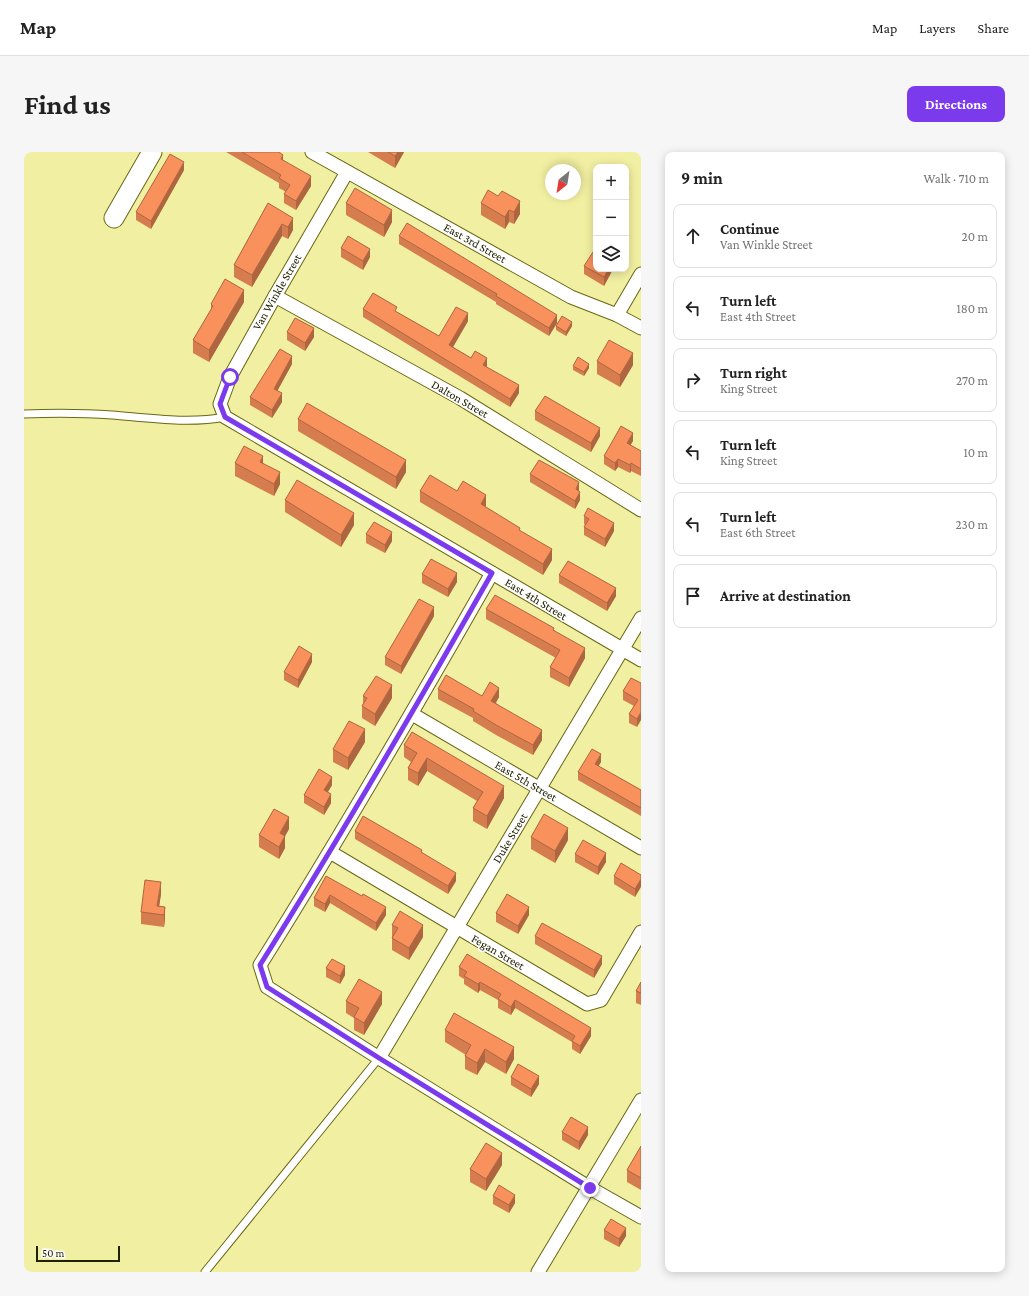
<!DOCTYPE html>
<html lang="en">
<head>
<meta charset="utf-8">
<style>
  :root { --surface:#fff; --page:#f6f6f6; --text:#222; --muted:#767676; --line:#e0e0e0; --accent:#7c3aed }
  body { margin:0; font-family:"Crimson Pro",serif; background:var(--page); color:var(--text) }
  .controls { position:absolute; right:12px; top:12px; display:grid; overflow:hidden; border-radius:8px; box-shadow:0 2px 10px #0003 }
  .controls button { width:36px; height:36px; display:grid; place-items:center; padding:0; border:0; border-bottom:1px solid var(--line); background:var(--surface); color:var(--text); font:20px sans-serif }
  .compass { position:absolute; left:521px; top:12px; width:36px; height:36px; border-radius:50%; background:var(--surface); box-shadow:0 2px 10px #0003; rotate:210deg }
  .scale { position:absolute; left:12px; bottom:10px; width:84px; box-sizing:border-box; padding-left:4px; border:2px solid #212001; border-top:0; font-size:11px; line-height:14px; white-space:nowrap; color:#212001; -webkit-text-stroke:3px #fff; paint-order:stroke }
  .stop { position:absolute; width:12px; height:12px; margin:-9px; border:3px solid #7c3aed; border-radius:50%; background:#fff }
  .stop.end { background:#7c3aed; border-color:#fff; box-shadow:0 1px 4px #0008 }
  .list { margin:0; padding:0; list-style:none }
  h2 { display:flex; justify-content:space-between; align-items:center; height:52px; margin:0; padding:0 16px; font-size:17px }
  h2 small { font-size:13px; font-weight:400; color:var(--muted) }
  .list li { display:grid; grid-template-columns:26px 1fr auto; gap:12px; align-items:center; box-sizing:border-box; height:64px; margin:0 8px 8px; padding:0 8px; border:1px solid var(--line); border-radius:8px }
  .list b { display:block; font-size:15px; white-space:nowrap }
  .list p { margin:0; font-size:13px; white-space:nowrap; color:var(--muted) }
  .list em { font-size:13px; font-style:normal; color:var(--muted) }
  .icon { flex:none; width:22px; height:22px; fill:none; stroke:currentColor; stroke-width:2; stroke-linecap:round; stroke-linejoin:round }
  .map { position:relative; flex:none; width:617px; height:1120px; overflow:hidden; border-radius:8px }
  header { display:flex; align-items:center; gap:24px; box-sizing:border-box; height:56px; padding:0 20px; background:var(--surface); border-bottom:1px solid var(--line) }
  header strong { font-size:19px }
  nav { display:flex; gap:22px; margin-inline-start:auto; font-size:14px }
  .intro { display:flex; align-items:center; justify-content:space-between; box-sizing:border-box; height:96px; padding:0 24px }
  h1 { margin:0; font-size:28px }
  .button { padding:10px 18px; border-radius:8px; background:var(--accent); color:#fff; font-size:14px; font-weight:700 }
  main { display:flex; gap:24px; padding:0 24px }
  aside { flex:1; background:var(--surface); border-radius:8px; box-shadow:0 2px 10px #0003 }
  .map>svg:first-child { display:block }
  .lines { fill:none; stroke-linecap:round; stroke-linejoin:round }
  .lane-casing { stroke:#6a6715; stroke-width:9 }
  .street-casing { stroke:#6a6715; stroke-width:15 }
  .secondary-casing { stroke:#6a6715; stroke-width:21 }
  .lane { stroke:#fff; stroke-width:7 }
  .street { stroke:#fff; stroke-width:13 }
  .secondary { stroke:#fff; stroke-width:19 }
  .wall { fill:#d57d4f }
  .shaded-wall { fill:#ae6640 }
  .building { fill:#f8915c; stroke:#ae6640 }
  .route { stroke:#7c3aed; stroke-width:5 }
  .labels { text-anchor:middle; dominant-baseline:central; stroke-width:3.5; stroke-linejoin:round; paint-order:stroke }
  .street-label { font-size:12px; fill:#212001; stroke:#fff }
</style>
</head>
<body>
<header>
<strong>Map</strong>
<nav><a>Map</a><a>Layers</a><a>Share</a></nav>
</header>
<div class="intro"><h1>Find us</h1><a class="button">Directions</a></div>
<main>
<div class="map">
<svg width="617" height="1120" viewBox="0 0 617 1120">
  <rect width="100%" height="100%" fill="#f1efa1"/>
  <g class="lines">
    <defs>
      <g id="lane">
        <path d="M0,262C29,261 59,261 88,263C125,266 165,272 201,265"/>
        <path d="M181,1120L355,906"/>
      </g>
      <g id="street">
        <path d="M288,0L547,145L593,163L617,176"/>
        <path d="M323,20L251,144L206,225L196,252L201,265L617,508"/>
        <path d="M251,144L436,246L617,358"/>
        <path d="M593,163L617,122"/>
        <path d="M468,421C393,553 317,684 236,813L243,835L355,906L566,1036L617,1065"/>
        <path d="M388,562L617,696"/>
        <path d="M306,700L563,852L577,848L617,780"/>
        <path d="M355,906L617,466"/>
        <path d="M514,1120L617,948"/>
      </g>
      <path id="secondary" d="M90,66L128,0"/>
    </defs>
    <!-- lane casing -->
    <use href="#lane" class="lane-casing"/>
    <!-- street casing -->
    <use href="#street" class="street-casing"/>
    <!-- secondary casing -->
    <use href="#secondary" class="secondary-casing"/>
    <!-- lane -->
    <use href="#lane" class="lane"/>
    <!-- street -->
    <use href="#street" class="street"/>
    <!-- secondary -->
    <use href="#secondary" class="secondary"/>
  </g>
  <!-- wall -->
  <g class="wall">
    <path d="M202,0H255L259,8L287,34L272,58L260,51V42L262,40L255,36V31Z"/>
    <path d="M344,0H380L371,16Z"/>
    <path d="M160,18L127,77L112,68V60Z"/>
    <path d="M474,44L496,62L490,72L485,70L481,77L457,63V51Z"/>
    <path d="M244,51L269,78L264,87L258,84L228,135L210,125V113Z"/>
    <path d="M322,51L368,70L360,85L322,63Z"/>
    <path d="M375,84L533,171L525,184L472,152V150L375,92Z"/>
    <path d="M317,96L346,105L339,118L317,105Z"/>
    <path d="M560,114L588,117V119L580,134L560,122Z"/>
    <path d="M220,150L185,210L169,201V188L187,158V152Z"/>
    <path d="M339,157L373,160L415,184L444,169L429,195L447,206L463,214L462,215L495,241L486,255L339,165Z"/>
    <path d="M532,174H548L542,184L532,178Z"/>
    <path d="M263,180L290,185L281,199L263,188Z"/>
    <path d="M573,209L609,213L596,235L573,222Z"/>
    <path d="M268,212L253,239L258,250L248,266L226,253V245Z"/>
    <path d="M549,214L565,216L560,224L549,218Z"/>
    <path d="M511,259L576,284L567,300L511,268Z"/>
    <path d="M274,267L382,320L372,337L274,279Z"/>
    <path d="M609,289L606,293L617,299V324L607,319L606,321L594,315L591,319L580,312V304Z"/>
    <path d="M211,311H239L256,332L250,344L211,324Z"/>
    <path d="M506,322L555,338L556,348L551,357L506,330Z"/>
    <path d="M396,339H433L462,353V355L496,379L528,408L519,423L396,350Z"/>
    <path d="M261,348L330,373L317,395L261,360Z"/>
    <path d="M560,364L590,379L581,395L560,383V375L561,373L560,372Z"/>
    <path d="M342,382L368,389L361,401L342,391Z"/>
    <path d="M398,422L433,430L424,445L398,431Z"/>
    <path d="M535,423L592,444L583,459L535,431Z"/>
    <path d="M462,457L530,478L561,506L545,535L526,525V515L532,506L462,467Z"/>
    <path d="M410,464L377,522L361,513V505Z"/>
    <path d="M288,510L274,536L260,528V520Z"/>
    <path d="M617,531L613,575L605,571V562L610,554L599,548V539Z"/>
    <path d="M414,537L458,544L475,545L472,551L518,588L509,603L472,583L449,569V566L414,547Z"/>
    <path d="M339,544L368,546L351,574L338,566V554L339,552Z"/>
    <path d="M341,590L324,618L309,610V597Z"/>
    <path d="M380,593L480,646L463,677L449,669V656L453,649L403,619L394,634L384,628V616L387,610L380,605Z"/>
    <path d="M577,610L574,614L617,638V664L554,628V620Z"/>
    <path d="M308,633L304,640L307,651L300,663L280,651V643Z"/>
    <path d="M265,677L261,684V696L255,707L235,695V683Z"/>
    <path d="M331,679L432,729L424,742L331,687Z"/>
    <path d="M507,685L544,688L531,711L507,697Z"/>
    <path d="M551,702L582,710L574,723L551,710Z"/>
    <path d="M617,723L611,745L590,732V724Z"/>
    <path d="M302,724L362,763L352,779L306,751L301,760L290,754V746Z"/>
    <path d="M137,742L135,754L141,755V767L140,775L117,772V760Z"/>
    <path d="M472,761L505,763L494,782L472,770Z"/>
    <path d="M368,773L399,785L385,808L368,798Z"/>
    <path d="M511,784L578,812L570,826L511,792Z"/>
    <path d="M435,815L567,884L556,902L548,897V890L491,856L487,863L474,856V848L456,838L454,841L440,832V827L435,824Z"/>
    <path d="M302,816L321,823L316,832L302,825Z"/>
    <path d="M617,830V853L612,851V839Z"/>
    <path d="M322,849L358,852L340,883L330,878V866L322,861Z"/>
    <path d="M421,878L490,907L482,922L461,910L453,923L441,917V904L442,903L421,890Z"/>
    <path d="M487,925L515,932L507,945L487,933Z"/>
    <path d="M538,980L564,983L555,998L538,988Z"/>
    <path d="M617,994V1038L603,1030V1018Z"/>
    <path d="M478,1013L462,1039L446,1030V1017Z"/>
    <path d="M469,1044L491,1051L485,1061L469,1052Z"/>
    <path d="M580,1078L602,1084L595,1095L580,1087Z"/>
  </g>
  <!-- shaded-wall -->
  <g class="shaded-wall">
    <path d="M374,0H380L371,16V4Z"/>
    <path d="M259,3V12L257,7Z"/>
    <path d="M160,10V18L127,77V69Z"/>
    <path d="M287,24V34L272,58V49Z"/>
    <path d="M605,36V44L602,50V42Z"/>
    <path d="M496,49V62L490,72V60Z"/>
    <path d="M368,58V70L360,85V73Z"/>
    <path d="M485,58V70L481,77V65Z"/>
    <path d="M269,66V78L264,87V75Z"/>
    <path d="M258,72V84L228,135V123Z"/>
    <path d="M346,97V105L339,118V109Z"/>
    <path d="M585,117H588V119L580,134V125Z"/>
    <path d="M220,138V150L185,210V198Z"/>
    <path d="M444,161V169L425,202V193Z"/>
    <path d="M533,163V171L525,184V176Z"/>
    <path d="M548,170V174L542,184V180Z"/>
    <path d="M290,176V185L281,199V191Z"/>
    <path d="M609,201V213L596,235V223Z"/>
    <path d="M268,204V212L250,245V237Z"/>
    <path d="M463,206V214L459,221V213Z"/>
    <path d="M565,212V216L560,224V220Z"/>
    <path d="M495,233V241L486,255V247Z"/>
    <path d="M258,241V250L248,266V258Z"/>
    <path d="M576,276V284L567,300V291Z"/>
    <path d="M609,281V289L603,299V291Z"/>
    <path d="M239,304V316L236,310Z"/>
    <path d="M594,307V315L591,319V311Z"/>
    <path d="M382,308V320L372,337V325Z"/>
    <path d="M607,311V319L606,321V313Z"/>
    <path d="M256,320V332L250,344V332Z"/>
    <path d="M555,330V338L552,345V337Z"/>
    <path d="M556,340V348L551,357V349Z"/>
    <path d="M462,343V353L457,363V352Z"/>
    <path d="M330,361V373L317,395V383Z"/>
    <path d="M590,371V379L581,395V387Z"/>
    <path d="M368,380V389L361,401V393Z"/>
    <path d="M528,397V408L519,423V412Z"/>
    <path d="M433,421V430L424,445V437Z"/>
    <path d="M592,436V444L583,459V451Z"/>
    <path d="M410,455V464L377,522V514Z"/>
    <path d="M561,496V506L545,535V526Z"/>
    <path d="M288,502V510L274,536V528Z"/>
    <path d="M368,533V546L351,574V562Z"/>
    <path d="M475,536V545L467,558V549Z"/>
    <path d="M617,560V568L613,575V567Z"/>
    <path d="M341,577V590L324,618V606Z"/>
    <path d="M518,578V588L509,603V593Z"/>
    <path d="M577,602V610L571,620V612Z"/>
    <path d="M403,606V619L394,634V621Z"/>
    <path d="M308,625V633L300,646V638Z"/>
    <path d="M480,634V646L463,677V664Z"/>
    <path d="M307,642V651L300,663V655Z"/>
    <path d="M265,665V677L256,693V681Z"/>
    <path d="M544,676V688L531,711V699Z"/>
    <path d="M261,684V696L255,707V695Z"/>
    <path d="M582,701V710L574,723V715Z"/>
    <path d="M432,721V729L424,742V734Z"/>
    <path d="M617,727V735L611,745V737Z"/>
    <path d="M137,730V742L134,762L133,754Z"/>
    <path d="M306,743V751L301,760V752Z"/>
    <path d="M141,755V767L140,775V763Z"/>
    <path d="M362,755V763L352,779V771Z"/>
    <path d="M505,755V763L494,782V774Z"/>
    <path d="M399,773V785L385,808V796Z"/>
    <path d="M578,804V812L570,826V818Z"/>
    <path d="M321,814V823L316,832V824Z"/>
    <path d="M456,830V838L454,841V832Z"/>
    <path d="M358,840V852L340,883V871Z"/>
    <path d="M491,848V856L487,863V855Z"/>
    <path d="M567,876V884L556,902V894Z"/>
    <path d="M490,895V907L482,922V910Z"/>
    <path d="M461,897V910L453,923V911Z"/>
    <path d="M515,924V932L507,945V937Z"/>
    <path d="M564,975V983L555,998V990Z"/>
    <path d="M478,1001V1013L462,1039V1027Z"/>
    <path d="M491,1043V1051L485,1061V1053Z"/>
    <path d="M602,1076V1084L595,1095V1087Z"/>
  </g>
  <!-- building -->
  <g class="building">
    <path d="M218,0H255L259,3L257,7L287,24L272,49L260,42L266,33L255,26L257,23Z"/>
    <path d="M364,0H374L371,4Z"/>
    <path d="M146,2L160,10L127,69L112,60Z"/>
    <path d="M602,34L605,36L602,42Z"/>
    <path d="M331,36L368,58L360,73L322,51Z"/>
    <path d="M464,38L474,44L478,39L496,49L490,60L485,58L481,65L457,51Z"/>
    <path d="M244,51L269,66L264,75L258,72L228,123L210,113Z"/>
    <path d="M383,71L533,163L525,176L472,144L473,142L375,84Z"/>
    <path d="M324,84L346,97L339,109L317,96Z"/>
    <path d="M569,100L572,102V117H585L580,125L560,114Z"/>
    <path d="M201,127L220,138L185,198L169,188L189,154L187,152Z"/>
    <path d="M349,141L373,155L371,159L415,184L432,155L444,161L425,193L447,206L451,199L463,206L459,213L495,233L486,247L339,157Z"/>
    <path d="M538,164L548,170L542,180L532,174Z"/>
    <path d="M271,166L290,176L281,191L263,180Z"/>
    <path d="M585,188L609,201L596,223L573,209Z"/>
    <path d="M256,197L268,204L250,237L258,241L248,258L226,245Z"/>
    <path d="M554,205L565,212L560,220L549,214Z"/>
    <path d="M521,244L576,276L567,291L511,259Z"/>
    <path d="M283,251L382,308L372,325L274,267Z"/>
    <path d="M597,274L609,281L603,291L617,299V317L607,311L606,313L594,307L591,311L580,304Z"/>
    <path d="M220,294L239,304L236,310L256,320L250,332L211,311Z"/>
    <path d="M515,308L555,330L552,337L556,340L551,349L506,322Z"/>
    <path d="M406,323L433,339L439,329L462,343L457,352L496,376L495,378L528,397L519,412L396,339Z"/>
    <path d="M273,328L330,361L317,383L261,348Z"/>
    <path d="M564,356L590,371L581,387L560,375L565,367L560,364Z"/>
    <path d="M350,370L368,380L361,393L342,382Z"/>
    <path d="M407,407L433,421L424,437L398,422Z"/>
    <path d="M544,409L592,436L583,451L535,423Z"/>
    <path d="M471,443L530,476L529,478L561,496L545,526L526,515L536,498L462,457Z"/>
    <path d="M395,447L410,455L377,514L361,505Z"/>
    <path d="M275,494L288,502L274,528L260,520Z"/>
    <path d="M422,523L458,544L466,530L475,536L467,549L518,578L509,593L472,573L449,559L450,557L414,537Z"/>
    <path d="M352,524L368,533L351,562L338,554L343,546L339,544Z"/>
    <path d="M607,526L617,531V560L613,567L605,562L614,548L599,539Z"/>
    <path d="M325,569L341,577L324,606L309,597Z"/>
    <path d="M388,580L480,634L463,664L449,656L459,640L403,606L394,621L384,616L393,601L380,593Z"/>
    <path d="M568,597L577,602L571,612L617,638V656L554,620Z"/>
    <path d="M295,617L308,625L300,638L307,642L300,655L280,643Z"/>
    <path d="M250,657L265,665L256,681L261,684L255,695L235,683Z"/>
    <path d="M520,662L544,676L531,699L507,685Z"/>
    <path d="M339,664L398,698L397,700L432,721L424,734L331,679Z"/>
    <path d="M559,688L582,701L574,715L551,702Z"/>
    <path d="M597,711L617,723V727L611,737L590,724Z"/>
    <path d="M302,724L338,744L339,742L362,755L352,771L306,743L301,752L290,746Z"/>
    <path d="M121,728L137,730L133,754L141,755L140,763L117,760Z"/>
    <path d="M483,742L505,755L494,774L472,761Z"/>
    <path d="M376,759L399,773L385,796L368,786L374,776L368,773Z"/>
    <path d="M518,771L578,804L570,818L511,784Z"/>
    <path d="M443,802L567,876L556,894L548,889L551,884L491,848L487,855L474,847L477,842L456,830L454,832L440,824L443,820L435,815Z"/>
    <path d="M308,807L321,814L316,824L302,816Z"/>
    <path d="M335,827L358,840L340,871L330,865L335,856L322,849Z"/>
    <path d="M617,830V841L612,839Z"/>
    <path d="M430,861L490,895L482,910L461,897L453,911L441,904L447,893L421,878Z"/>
    <path d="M494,912L515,924L507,937L487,925Z"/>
    <path d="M547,965L564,975L555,990L538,980Z"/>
    <path d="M462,991L478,1001L462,1027L446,1017Z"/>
    <path d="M617,994V1026L603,1018Z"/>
    <path d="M475,1033L491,1043L485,1053L469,1044Z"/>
    <path d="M587,1067L602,1076L595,1087L580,1078Z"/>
  </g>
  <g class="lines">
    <!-- route -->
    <path class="route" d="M206,225L196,252L201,265L468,421C393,553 317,684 236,813L243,835L355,906L566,1036"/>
  </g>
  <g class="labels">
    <!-- street labels -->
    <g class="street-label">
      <text transform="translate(451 91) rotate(29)">East 3rd Street</text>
      <text transform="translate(253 140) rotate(-60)">Van Winkle Street</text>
      <text transform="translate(436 247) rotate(30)">Dalton Street</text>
      <text transform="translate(512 447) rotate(31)">East 4th Street</text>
      <text transform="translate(502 629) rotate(30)">East 5th Street</text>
      <text transform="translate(486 686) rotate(-59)">Duke Street</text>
      <text transform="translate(474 800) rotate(30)">Fegan Street</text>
    </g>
  </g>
</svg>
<div class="controls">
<button>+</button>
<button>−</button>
<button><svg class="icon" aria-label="layers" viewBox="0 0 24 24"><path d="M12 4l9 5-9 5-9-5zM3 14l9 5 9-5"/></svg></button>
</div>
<svg class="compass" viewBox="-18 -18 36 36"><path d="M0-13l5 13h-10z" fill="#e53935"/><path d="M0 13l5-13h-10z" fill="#767676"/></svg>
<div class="scale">50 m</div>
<div class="stop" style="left:206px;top:225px"></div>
<div class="stop end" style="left:566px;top:1036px"></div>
</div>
<aside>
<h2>9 min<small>Walk · 710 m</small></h2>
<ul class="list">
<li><svg class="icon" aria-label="ahead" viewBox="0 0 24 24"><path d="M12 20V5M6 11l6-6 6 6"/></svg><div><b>Continue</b><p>Van Winkle Street</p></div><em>20 m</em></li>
<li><svg class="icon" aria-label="left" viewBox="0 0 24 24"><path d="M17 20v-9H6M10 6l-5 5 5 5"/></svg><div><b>Turn left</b><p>East 4th Street</p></div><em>180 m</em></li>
<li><svg class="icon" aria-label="right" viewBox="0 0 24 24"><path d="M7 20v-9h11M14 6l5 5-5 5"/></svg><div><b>Turn right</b><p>King Street</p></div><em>270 m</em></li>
<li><svg class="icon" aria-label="left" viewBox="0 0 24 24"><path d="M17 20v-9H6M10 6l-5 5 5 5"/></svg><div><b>Turn left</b><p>King Street</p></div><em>10 m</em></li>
<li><svg class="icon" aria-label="left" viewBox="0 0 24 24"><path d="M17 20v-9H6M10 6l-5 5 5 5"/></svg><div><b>Turn left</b><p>East 6th Street</p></div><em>230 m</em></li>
<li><svg class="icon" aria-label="arrive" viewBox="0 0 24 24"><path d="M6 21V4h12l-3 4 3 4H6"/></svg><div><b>Arrive at destination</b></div></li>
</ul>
</aside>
</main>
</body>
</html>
